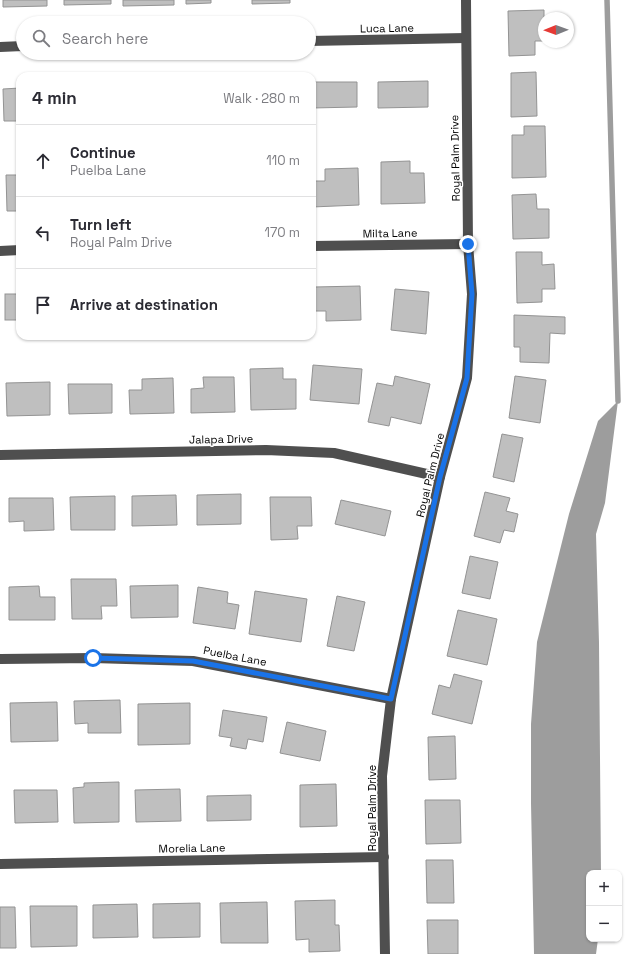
<!DOCTYPE html>
<html lang="en">
<head>
<meta charset="utf-8">
<style>
  :root { --surface:#fff; --page:#f2f2f3; --text:#2b2b33; --muted:#7c7c81; --line:#e1e1e2 }
  body { margin:0; font-family:"Space Grotesk",sans-serif; background:var(--page); color:var(--text) }
  .controls { position:absolute; right:12px; bottom:12px; display:grid; overflow:hidden; border-radius:8px; box-shadow:0 1px 3px #0004 }
  .controls button { width:36px; height:36px; display:grid; place-items:center; padding:0; border:0; border-bottom:1px solid var(--line); background:var(--surface); color:var(--text); font:20px sans-serif }
  .compass { position:absolute; left:538px; top:12px; width:36px; height:36px; border-radius:50%; background:var(--surface); box-shadow:0 1px 3px #0004; rotate:269deg }
  .stop { position:absolute; width:12px; height:12px; margin:-9px; border:3px solid #1a73e8; border-radius:50%; background:#fff }
  .stop.end { background:#1a73e8; border-color:#fff; box-shadow:0 1px 4px #0008 }
  .list { margin:0; padding:0; list-style:none }
  h2 { display:flex; justify-content:space-between; align-items:center; height:52px; margin:0; padding:0 16px; font-size:17px }
  h2 small { font-size:13px; font-weight:400; color:var(--muted) }
  .list li { display:grid; grid-template-columns:26px 1fr auto; gap:12px; align-items:center; box-sizing:border-box; height:72px; padding:0 16px; border-top:1px solid var(--line) }
  .list b { display:block; font-size:15px; white-space:nowrap }
  .list p { margin:0; font-size:13px; white-space:nowrap; color:var(--muted) }
  .list em { font-size:13px; font-style:normal; color:var(--muted) }
  .icon { flex:none; width:22px; height:22px; fill:none; stroke:currentColor; stroke-width:2; stroke-linecap:round; stroke-linejoin:round }
  .map { position:relative; flex:none; width:634px; height:954px; overflow:hidden }
  .search { position:absolute; background:var(--surface); box-shadow:0 1px 3px #0004; left:16px; top:16px; width:300px; height:44px; display:flex; align-items:center; gap:10px; box-sizing:border-box; padding:0 14px; border-radius:22px; color:var(--muted); font-size:15px }
  .panel { position:absolute; background:var(--surface); box-shadow:0 1px 3px #0004; left:16px; top:72px; width:300px; height:268px; border-radius:12px }
  .map>svg:first-child { display:block }
  .water { fill:#9d9d9d }
  .lines { fill:none; stroke-linecap:round; stroke-linejoin:round }
  .stream { stroke:#9d9d9d; stroke-width:5.5 }
  .building { fill:#bfbfbf; stroke:#939393 }
  .minor { stroke:#4f4f4f; stroke-width:10 }
  .route { stroke:#1a73e8; stroke-width:5 }
  .labels { text-anchor:middle; dominant-baseline:central; stroke-width:3; stroke-linejoin:round; paint-order:stroke }
  .street-label { font-size:11px; fill:#000; stroke:#fff }
</style>
</head>
<body>
<div class="map">
<svg width="634" height="954" viewBox="0 0 634 954">
  <rect width="100%" height="100%" fill="#fff"/>
  <!-- water -->
  <path class="water" d="M618,401L605,503L596,534L599,643L601,873H589V939H598L596,954H534L531,803V724L537,642L569,514L598,421Z"/>
  <g class="lines">
    <!-- stream -->
    <path class="stream" d="M607,0L618,401"/>
  </g>
  <!-- building -->
  <g class="building">
    <path d="M3,0H47V6L3,7Z"/>
    <path d="M64,0H111V4L64,5Z"/>
    <path d="M123,0H174V5L123,6Z"/>
    <path d="M186,0H211V3L186,4Z"/>
    <path d="M252,0H290V3L252,4Z"/>
    <path d="M544,10V41H535V55L509,56L508,11Z"/>
    <path d="M536,72L537,116L511,117V73Z"/>
    <path d="M428,81V107L378,108V82Z"/>
    <path d="M312,82H357V107L312,108Z"/>
    <path d="M20,88V121H4L3,89Z"/>
    <path d="M524,126H545L546,177L512,178V135H524Z"/>
    <path d="M410,161V173H424L425,203L381,204V162Z"/>
    <path d="M358,168L359,205L312,207V181H325V169Z"/>
    <path d="M6,175H20V211H7Z"/>
    <path d="M536,194L537,209H549V238L513,239L512,195Z"/>
    <path d="M516,252H542V265L554,264L555,289H542V302L517,303Z"/>
    <path d="M360,286L361,320L326,321V311H315L314,287Z"/>
    <path d="M395,289L429,292L426,334L391,330Z"/>
    <rect x="5" y="294" width="15" height="26"/>
    <path d="M514,315L565,317V334L550,333L549,363L520,362V347H514Z"/>
    <path d="M313,365L362,369L359,404L310,400Z"/>
    <path d="M283,368V379H296V409L251,410L250,369Z"/>
    <path d="M395,376L430,384L421,424L391,417L389,426L368,422L377,383L393,386Z"/>
    <path d="M515,376L546,380L540,423L509,418Z"/>
    <path d="M203,377H234L235,412L191,413V389L204,388Z"/>
    <path d="M173,378L174,413L130,414L129,390H142V379Z"/>
    <path d="M50,382V415L7,416L6,383Z"/>
    <path d="M68,384H112V413L69,414Z"/>
    <path d="M502,434L523,438L514,482L493,477Z"/>
    <path d="M485,492L510,498L506,511L518,514L514,532L504,530L500,543L474,536Z"/>
    <path d="M241,494V524L197,525V495Z"/>
    <path d="M176,495L177,525L132,526V496Z"/>
    <path d="M115,496V530H71L70,497Z"/>
    <path d="M270,497H311L312,526H297L298,539L271,540Z"/>
    <path d="M9,498H53L54,530L24,531V521L9,522Z"/>
    <path d="M341,500L391,511L385,536L335,524Z"/>
    <path d="M470,556L498,562L490,599L462,593Z"/>
    <path d="M71,579H116L117,606H101L102,619H72Z"/>
    <path d="M178,585V617L131,618L130,586Z"/>
    <path d="M39,586L40,597H55V620H9V587Z"/>
    <path d="M198,587L228,592L227,603L239,605L235,629L193,623Z"/>
    <path d="M255,591L307,599L301,642L249,634Z"/>
    <path d="M337,596L365,602L354,651L327,646Z"/>
    <path d="M458,610L497,619L487,665L447,656Z"/>
    <path d="M454,674L482,681L472,724L432,714L439,685L450,688Z"/>
    <path d="M120,700L121,733H88V723L75,724L74,701Z"/>
    <path d="M57,702L58,741L11,742L10,703Z"/>
    <path d="M190,703V744L138,745V704Z"/>
    <path d="M223,710L267,717L263,742L248,739L246,749L230,746L232,738L219,736Z"/>
    <path d="M287,722L326,731L320,761L280,753Z"/>
    <path d="M455,736L456,779L429,780L428,737Z"/>
    <path d="M119,782V822L74,823L73,788L84,787V783Z"/>
    <path d="M336,784L337,826L300,827V785Z"/>
    <path d="M180,789L181,821L136,822L135,790Z"/>
    <path d="M14,790H57L58,822L15,823Z"/>
    <path d="M251,795V820L207,821V796Z"/>
    <path d="M425,800H460L461,843L426,844Z"/>
    <path d="M426,860H453L454,903H427Z"/>
    <path d="M335,900V925H339L340,951L309,952V939L296,940L295,901Z"/>
    <path d="M267,902L268,943H221L220,903Z"/>
    <path d="M200,903V937L153,938V904Z"/>
    <path d="M137,904L138,937L93,938V905Z"/>
    <path d="M30,906H77V946L31,947Z"/>
    <path d="M0,907H15L16,948H0Z"/>
    <path d="M427,920H458V954H428Z"/>
  </g>
  <g class="lines">
    <!-- minor -->
    <g class="minor">
      <path d="M309,41L466,38"/>
      <path d="M0,47L23,46"/>
      <path d="M312,246L468,244"/>
      <path d="M0,251L20,250"/>
      <path d="M0,455L266,450L334,453L440,477"/>
      <path d="M0,659L93,658L193,661L391,699"/>
      <path d="M0,864L384,857"/>
      <path d="M385,954L382,776L391,699L440,477L467,378L472,294L468,244L466,0"/>
    </g>
  </g>
  <g class="lines">
    <!-- route -->
    <path class="route" d="M93,658L193,661L391,699L440,477L467,378L472,294L468,244"/>
  </g>
  <g class="labels">
    <!-- street labels -->
    <g class="street-label">
      <text transform="translate(387 28) rotate(-1)">Luca Lane</text>
      <text transform="translate(455 158) rotate(-91)">Royal Palm Drive</text>
      <text transform="translate(390 233) rotate(-1)">Milta Lane</text>
      <text transform="translate(221 439) rotate(-1)">Jalapa Drive</text>
      <text transform="translate(430 475) rotate(-76)">Royal Palm Drive</text>
      <text transform="translate(235 656) rotate(11)">Puelba Lane</text>
      <text transform="translate(372 808) rotate(-90)">Royal Palm Drive</text>
      <text transform="translate(192 848) rotate(-1)">Morelia Lane</text>
    </g>
  </g>
</svg>
<div class="controls">
<button>+</button>
<button>−</button>
</div>
<svg class="compass" viewBox="-18 -18 36 36"><path d="M0-13l5 13h-10z" fill="#e53935"/><path d="M0 13l5-13h-10z" fill="#7c7c81"/></svg>
<div class="stop" style="left:93px;top:658px"></div>
<div class="stop end" style="left:468px;top:244px"></div>
<div class="search"><svg class="icon" aria-label="search" viewBox="0 0 24 24"><circle cx="10" cy="10" r="6"/><path d="M15 15l6 6"/></svg>Search here</div>
<section class="panel">
<h2>4 min<small>Walk · 280 m</small></h2>
<ul class="list">
<li><svg class="icon" aria-label="ahead" viewBox="0 0 24 24"><path d="M12 20V5M6 11l6-6 6 6"/></svg><div><b>Continue</b><p>Puelba Lane</p></div><em>110 m</em></li>
<li><svg class="icon" aria-label="left" viewBox="0 0 24 24"><path d="M17 20v-9H6M10 6l-5 5 5 5"/></svg><div><b>Turn left</b><p>Royal Palm Drive</p></div><em>170 m</em></li>
<li><svg class="icon" aria-label="arrive" viewBox="0 0 24 24"><path d="M6 21V4h12l-3 4 3 4H6"/></svg><div><b>Arrive at destination</b></div></li>
</ul>
</section>
</div>
</body>
</html>
